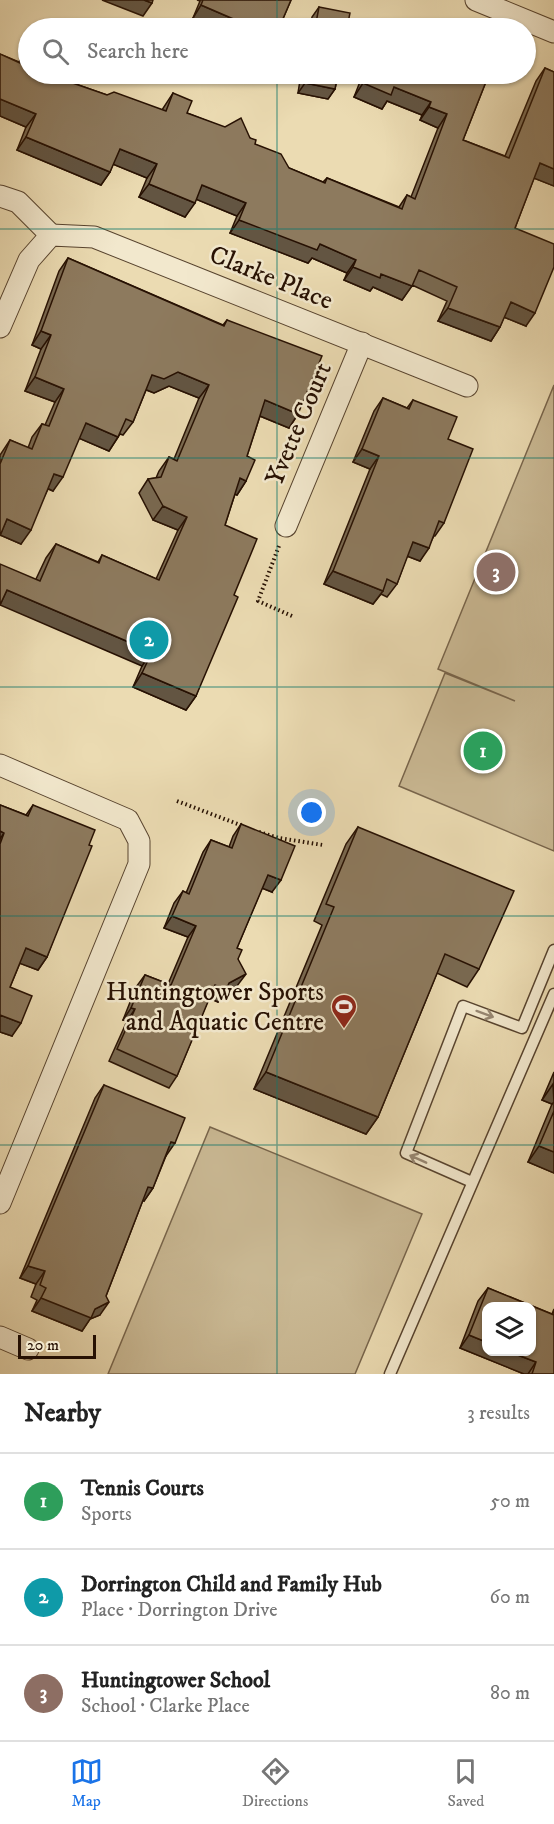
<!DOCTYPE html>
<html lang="en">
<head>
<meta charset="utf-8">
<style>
  :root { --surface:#fff; --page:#f2f2f2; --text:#222; --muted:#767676; --line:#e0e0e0; --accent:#1a73e8 }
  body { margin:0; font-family:"IM FELL DW Pica",serif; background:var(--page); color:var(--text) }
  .controls { position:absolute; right:18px; bottom:18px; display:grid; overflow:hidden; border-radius:12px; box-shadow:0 2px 4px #0004 }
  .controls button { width:54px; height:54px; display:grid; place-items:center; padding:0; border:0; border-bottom:2px solid var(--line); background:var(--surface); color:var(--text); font:30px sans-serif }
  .scale { position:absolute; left:18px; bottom:15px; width:78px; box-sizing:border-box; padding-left:6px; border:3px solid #271103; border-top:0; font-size:16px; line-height:21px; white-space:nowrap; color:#271103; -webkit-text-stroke:4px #f2e8cd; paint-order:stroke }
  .you { position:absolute; left:312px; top:813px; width:21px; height:21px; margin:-15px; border:4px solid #fff; border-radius:50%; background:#1a73e8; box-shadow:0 0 0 9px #1a73e833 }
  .badge { display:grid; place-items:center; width:39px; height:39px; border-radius:50%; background:var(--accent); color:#fff; font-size:20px; font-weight:700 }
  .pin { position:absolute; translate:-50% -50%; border:3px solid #fff; box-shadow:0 2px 6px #0006 }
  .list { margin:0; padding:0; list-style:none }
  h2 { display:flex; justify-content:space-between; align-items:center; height:78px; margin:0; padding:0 24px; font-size:26px }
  h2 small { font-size:20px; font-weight:400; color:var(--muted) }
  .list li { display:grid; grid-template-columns:39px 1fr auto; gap:18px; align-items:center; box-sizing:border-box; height:96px; padding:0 24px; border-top:2px solid var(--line) }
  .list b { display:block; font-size:22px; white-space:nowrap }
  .list p { margin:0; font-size:20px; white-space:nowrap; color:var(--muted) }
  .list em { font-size:20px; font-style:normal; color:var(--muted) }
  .icon { flex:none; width:33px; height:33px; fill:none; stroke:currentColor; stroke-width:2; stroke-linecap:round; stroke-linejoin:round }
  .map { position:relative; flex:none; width:554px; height:1374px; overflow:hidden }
  .search { position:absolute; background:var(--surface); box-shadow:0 2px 4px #0004; left:18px; right:18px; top:18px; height:66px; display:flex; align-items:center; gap:15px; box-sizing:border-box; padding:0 21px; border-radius:33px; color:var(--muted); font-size:22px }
  .sheet { height:366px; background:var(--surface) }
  nav { display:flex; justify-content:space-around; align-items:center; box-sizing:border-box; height:84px; border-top:2px solid var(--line); background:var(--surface); font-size:16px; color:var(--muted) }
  nav a { display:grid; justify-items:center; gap:3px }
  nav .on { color:var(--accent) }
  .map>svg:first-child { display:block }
  .green { fill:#cab994; stroke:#78654c; stroke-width:1.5 }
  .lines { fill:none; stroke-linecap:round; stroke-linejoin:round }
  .service-casing { stroke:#58442f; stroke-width:13 }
  .minor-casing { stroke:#58442f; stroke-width:23 }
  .path { stroke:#271103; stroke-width:4; stroke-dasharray:1.5 3; stroke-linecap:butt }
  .service { stroke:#f2e8cd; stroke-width:10 }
  .minor { stroke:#f2e8cd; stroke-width:21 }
  .wall { fill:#796951; stroke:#271103; stroke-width:1.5 }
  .shaded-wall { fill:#635542; stroke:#271103; stroke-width:1.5 }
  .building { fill:#8d7a5e; stroke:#271103; stroke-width:1.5 }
  .oneway { stroke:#978772 }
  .grid { fill:none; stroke:#0f766e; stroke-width:1.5; stroke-opacity:0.55 }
  .labels { text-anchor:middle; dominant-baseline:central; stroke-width:5; stroke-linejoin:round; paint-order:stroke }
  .street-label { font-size:26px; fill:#271103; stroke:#f2e8cd }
  .poi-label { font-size:26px; fill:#271103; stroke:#f2e8cd; text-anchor:end }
</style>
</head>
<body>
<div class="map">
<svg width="554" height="1374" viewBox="0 0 554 1374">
  <rect width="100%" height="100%" fill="#ebdbb2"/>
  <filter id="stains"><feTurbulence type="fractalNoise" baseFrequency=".00333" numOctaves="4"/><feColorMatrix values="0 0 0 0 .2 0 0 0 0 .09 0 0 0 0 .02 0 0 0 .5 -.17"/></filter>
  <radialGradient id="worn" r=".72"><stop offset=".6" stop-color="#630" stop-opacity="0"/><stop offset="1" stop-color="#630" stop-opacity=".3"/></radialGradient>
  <!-- green -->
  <g class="green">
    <path d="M554,385V851L399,786L445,673L515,701L438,669Z"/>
    <path d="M210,1127L422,1214L355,1374H108Z"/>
  </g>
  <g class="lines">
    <defs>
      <g id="service">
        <path d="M472,1182L406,1153L463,1006L522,1028L554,950"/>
        <path d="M390,1374L554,994"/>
      </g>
      <g id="minor">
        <path d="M476,0L554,32"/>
        <path d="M0,196L18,202L51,235"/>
        <path d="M0,327L29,260L51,235L94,237L467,386"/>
        <path d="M286,526L362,343"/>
        <path d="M0,765L128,820L139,841V864L0,1203"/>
        <path d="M0,1337L28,1349"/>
      </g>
    </defs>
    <!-- service casing -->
    <use href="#service" class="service-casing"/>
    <!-- minor casing -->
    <use href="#minor" class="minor-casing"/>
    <!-- path -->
    <g class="path">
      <path d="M279,546L258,601L292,616"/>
      <path d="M177,801L243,826"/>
      <path d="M259,832L279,838L323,845"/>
    </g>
    <!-- service -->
    <use href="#service" class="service"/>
    <!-- minor -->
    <use href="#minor" class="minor"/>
  </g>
  <!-- wall -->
  <g class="wall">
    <path d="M197,0H291L279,28H218L193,18L200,1Z"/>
    <path d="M319,7L347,28H310L312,17Z"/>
    <path d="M28,48L64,80L107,95L162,110L173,93L187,113L250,138L255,144L289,168L323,182L327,178L399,207L407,195L411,197L438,128L420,120L422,115L387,101L382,109L354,97L363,74H489L463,140L505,156L536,81L545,68L554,72V186L534,178L515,228L526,326L504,317L500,327L491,341L438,321L447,301L412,285L402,300L373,287L370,291L344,280L347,273L312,258L308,263L230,233L237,216L196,199L185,217L139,197L147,178L113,164L110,172L101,185L17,150L26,127L0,116V54L19,62Z"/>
    <path d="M301,74H338L335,89L328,99L298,93Z"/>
    <path d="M68,258L223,325L227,320L298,414L289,428L260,416L247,456L246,481L237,495L235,494L225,525L234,595L196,696L186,710L133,687L142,666L36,579L46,558L56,544L98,562L102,555L156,579L178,530L153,520L139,493L148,479L156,478L159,471L169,457L174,459L199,398L169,386L154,393L146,390L133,422L123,435L120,434L109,451L79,438L53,491L48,489L21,544L0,535V536V455L10,440L28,448L32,437L42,424L45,425L55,402L25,391L41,349L32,345L59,271Z"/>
    <path d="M383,398L407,408L413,400L448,439L444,523L435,536H434L420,561L407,556L397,584L387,597L381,594L373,604L324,584L370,469L353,462L374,411Z"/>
    <path d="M0,805L26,815L33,805L89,845L47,957L38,970L20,963L10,987L12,1036L0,1032Z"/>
    <path d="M241,824L272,892L262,888L237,948L238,959L237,986L224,993L218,1002L209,998L177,1076L169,1088L109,1061L127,1021L123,1020L136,987L145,975L168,984L188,937L164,928L174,903L183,891L186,893L203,852L211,840L229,847L233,836Z"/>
    <path d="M358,827L479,969L467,987L437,973L378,1117L366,1134L254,1089L322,925L314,921L346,844Z"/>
    <path d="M554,1072V1173L528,1162L552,1104L542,1100Z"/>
    <path d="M104,1085L166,1156L153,1188L144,1201L143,1200L106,1296L100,1315L90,1319L82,1331L32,1311L37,1300L31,1297L36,1284L20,1278L95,1098Z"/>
    <path d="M488,1288L552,1314L554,1309V1374H524L460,1348L478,1301Z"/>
  </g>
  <!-- shaded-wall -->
  <g class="shaded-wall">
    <path d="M102,0H144L152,3L143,16Z"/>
    <path d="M201,5L238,21L233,28H218L193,18Z"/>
    <path d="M305,83L335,89L328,99L298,93Z"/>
    <path d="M363,83L394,87L431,102L422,115L387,101L382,109L354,97Z"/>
    <path d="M0,99L36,114L26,127L0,116Z"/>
    <path d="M429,107L447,114L438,128L420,120Z"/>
    <path d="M26,137L110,172L101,185L17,150Z"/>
    <path d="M120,149L157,164L147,178L110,163Z"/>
    <path d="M540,163L554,169V186L531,177Z"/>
    <path d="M149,184L195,203L185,217L139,197Z"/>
    <path d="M202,185L246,203L237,216L193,198Z"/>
    <path d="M239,220L320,244L356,260L347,273L312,258L308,263L230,233Z"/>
    <path d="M353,267L381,274L412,286L402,300L373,287L370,291L344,280Z"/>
    <path d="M511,302L535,313L526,326L501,316Z"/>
    <path d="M448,308L500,327L491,341L438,321Z"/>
    <path d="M41,331L51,335L41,349L32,345Z"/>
    <path d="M178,372L209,385L199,398L169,386L154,393L142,388L152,375Z"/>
    <path d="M35,377L64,389L55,402L25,391Z"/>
    <path d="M265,400L298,414L289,428L255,414Z"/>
    <path d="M86,423L118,437L109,451L76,437Z"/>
    <path d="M362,449L379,456L370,469L353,462Z"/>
    <path d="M54,474L63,477L53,491L45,487Z"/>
    <path d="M240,478L246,481L237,495L230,492Z"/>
    <path d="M163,506L187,517L178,530L153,520Z"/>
    <path d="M7,519L31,530L21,544L0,535Z"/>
    <path d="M413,542L429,548L420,561L404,555Z"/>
    <path d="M333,571L383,591L373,604L324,584Z"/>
    <path d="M7,590L152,652L142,666L0,605Z"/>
    <path d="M142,673L196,696L186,710L133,687Z"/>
    <path d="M0,831L4,833L0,839Z"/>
    <path d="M268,875L281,880L272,892L259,887Z"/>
    <path d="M172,916L196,926L188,937L164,928Z"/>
    <path d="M26,948L47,957L38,970L16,962Z"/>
    <path d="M246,974L237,986L224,993L218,1002L207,997L215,985L229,983Z"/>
    <path d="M131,1008L135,1009L127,1021L123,1020Z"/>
    <path d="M0,1015L21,1023L12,1036L0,1032Z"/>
    <path d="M266,1072L378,1117L366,1134L254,1089Z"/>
    <path d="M553,1084L554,1102L552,1104L542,1100Z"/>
    <path d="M171,1142L175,1143L166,1156L163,1154Z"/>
    <path d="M539,1146L554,1152V1173L528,1162Z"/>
    <path d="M148,1187L153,1188L144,1201L139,1199Z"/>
    <path d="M28,1266L45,1271L36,1284L20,1278Z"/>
    <path d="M41,1298L95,1309L109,1302L100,1315L90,1319L82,1331L32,1311Z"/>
    <path d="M469,1335L486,1342V1352H510L536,1362L528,1374H524L460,1348Z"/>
  </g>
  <!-- building -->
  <g class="building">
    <path d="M144,0H153L152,3Z"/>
    <path d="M203,0H291L279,28H235L238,21L201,5Z"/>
    <path d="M319,7L350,13L347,28H315Z"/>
    <path d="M389,21L408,28H386Z"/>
    <path d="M28,48V74H67L64,80L107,95L114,92L166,111L173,93L192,101L187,113L225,127L241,118L250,138L256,140L255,144L281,154L289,168L325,183L327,178L402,209L407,195L415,199L447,114L429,107L431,102L394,87L391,95L363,83L367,74H489L463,140L509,158L545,68L554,72V169L540,163L515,228L554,244V267L535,313L511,302L500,327L448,308L457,287L419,270L412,286L381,274L380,278L353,267L356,260L320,244L317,250L239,220L246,203L202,185L195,203L149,184L157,164L120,149L110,172L26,137L36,114L0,99V54L22,64Z"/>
    <path d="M307,74H338L335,89L305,83Z"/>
    <path d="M68,258L224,326L227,320L322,356L298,414L265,400L247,456L255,460L246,481L240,478L225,525L257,539L234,595L238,597L196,696L142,673L152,652L7,590L0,605V564L40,581L56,544L99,563L102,555L159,580L187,517L163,506L148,479L161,477L169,457L177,461L209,385L178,372L164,379L152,375L133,422L126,419L118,437L86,423L63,477L54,474L31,530L7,519L0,536V464L10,440L32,449L42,424L49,426L64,389L35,377L51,335L41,331Z"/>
    <path d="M383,398L409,409L413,400L457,417L448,439L473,449L444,523L439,521L429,548L413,542L397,584L387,579L383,591L333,571L379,456L362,449Z"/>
    <path d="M0,805L28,816L33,805L95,830L89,845L92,846L47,957L26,948L10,987L32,996L21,1023L0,1015V844L4,833L0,831Z"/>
    <path d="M241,824L295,846L281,880L268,875L237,948L242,950L238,959L246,974L229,983L226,990L215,985L177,1076L117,1049L135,1009L131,1008L145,975L171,985L196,926L172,916L183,891L189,894L211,840L232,848Z"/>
    <path d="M358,827L514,891L479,969L445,954L378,1117L266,1072L334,907L326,904Z"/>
    <path d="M104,1085L185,1118L175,1143L171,1142L153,1188L148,1187L106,1296L109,1302L95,1309L91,1318L41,1298L46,1288L40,1285L45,1271L28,1266Z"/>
    <path d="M554,1111V1152L539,1146Z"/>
    <path d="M488,1288L554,1315V1374H532L536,1362L510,1352H531V1306H486V1342L469,1335Z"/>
  </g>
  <!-- one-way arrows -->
  <defs><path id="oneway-shaft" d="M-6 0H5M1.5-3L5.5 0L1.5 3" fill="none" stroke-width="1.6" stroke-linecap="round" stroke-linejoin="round" transform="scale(1.5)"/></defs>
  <g class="oneway">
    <use href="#oneway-shaft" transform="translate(485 1014) rotate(20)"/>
    <use href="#oneway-shaft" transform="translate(418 1159) rotate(-156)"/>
  </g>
  <!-- grid -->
  <path class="grid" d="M277,0V28M277,74V1374M0,229H554M0,458H554M0,687H554M0,916H554M0,1145H554"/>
  <!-- icons -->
  <defs>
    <symbol id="stadium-pin" viewBox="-11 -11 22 30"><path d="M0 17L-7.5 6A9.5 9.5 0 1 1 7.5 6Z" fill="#8f2418" stroke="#f2e8cd"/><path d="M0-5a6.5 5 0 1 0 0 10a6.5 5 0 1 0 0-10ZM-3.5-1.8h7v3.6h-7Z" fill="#fff"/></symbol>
  </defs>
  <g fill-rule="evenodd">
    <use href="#stadium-pin" x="329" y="992" width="30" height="40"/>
  </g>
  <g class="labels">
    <!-- street labels -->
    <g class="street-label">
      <text transform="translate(271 278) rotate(22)">Clarke Place</text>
      <text transform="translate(299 424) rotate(-67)">Yvette Court</text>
    </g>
    <!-- poi labels -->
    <g class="poi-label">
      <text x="324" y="992">Huntingtower Sports<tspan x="324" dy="30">and Aquatic Centre</tspan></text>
    </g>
  </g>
  <rect width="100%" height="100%" filter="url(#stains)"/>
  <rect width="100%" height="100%" fill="url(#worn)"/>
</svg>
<div class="controls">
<button><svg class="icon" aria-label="layers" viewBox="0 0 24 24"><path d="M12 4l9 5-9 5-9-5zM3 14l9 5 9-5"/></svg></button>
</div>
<div class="scale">20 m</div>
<div class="you"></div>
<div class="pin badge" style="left:483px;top:751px;background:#2e9e5b">1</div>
<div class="pin badge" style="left:149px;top:640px;background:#0f9aa8">2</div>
<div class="pin badge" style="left:496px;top:572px;background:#8d6e63">3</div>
<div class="search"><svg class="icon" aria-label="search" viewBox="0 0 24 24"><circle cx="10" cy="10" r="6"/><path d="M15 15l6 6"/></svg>Search here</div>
</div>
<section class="sheet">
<h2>Nearby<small>3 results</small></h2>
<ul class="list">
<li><span class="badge" style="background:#2e9e5b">1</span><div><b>Tennis Courts</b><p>Sports</p></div><em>50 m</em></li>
<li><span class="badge" style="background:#0f9aa8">2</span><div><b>Dorrington Child and Family Hub</b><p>Place · Dorrington Drive</p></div><em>60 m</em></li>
<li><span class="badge" style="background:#8d6e63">3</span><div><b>Huntingtower School</b><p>School · Clarke Place</p></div><em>80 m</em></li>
</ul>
</section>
<nav>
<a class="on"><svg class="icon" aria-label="map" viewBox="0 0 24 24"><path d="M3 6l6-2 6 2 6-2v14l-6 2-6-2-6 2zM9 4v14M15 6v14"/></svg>Map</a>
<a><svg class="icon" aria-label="directions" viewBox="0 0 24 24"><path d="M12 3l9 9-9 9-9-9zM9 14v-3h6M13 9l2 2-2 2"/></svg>Directions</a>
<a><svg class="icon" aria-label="saved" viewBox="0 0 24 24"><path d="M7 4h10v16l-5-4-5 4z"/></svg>Saved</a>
</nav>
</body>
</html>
